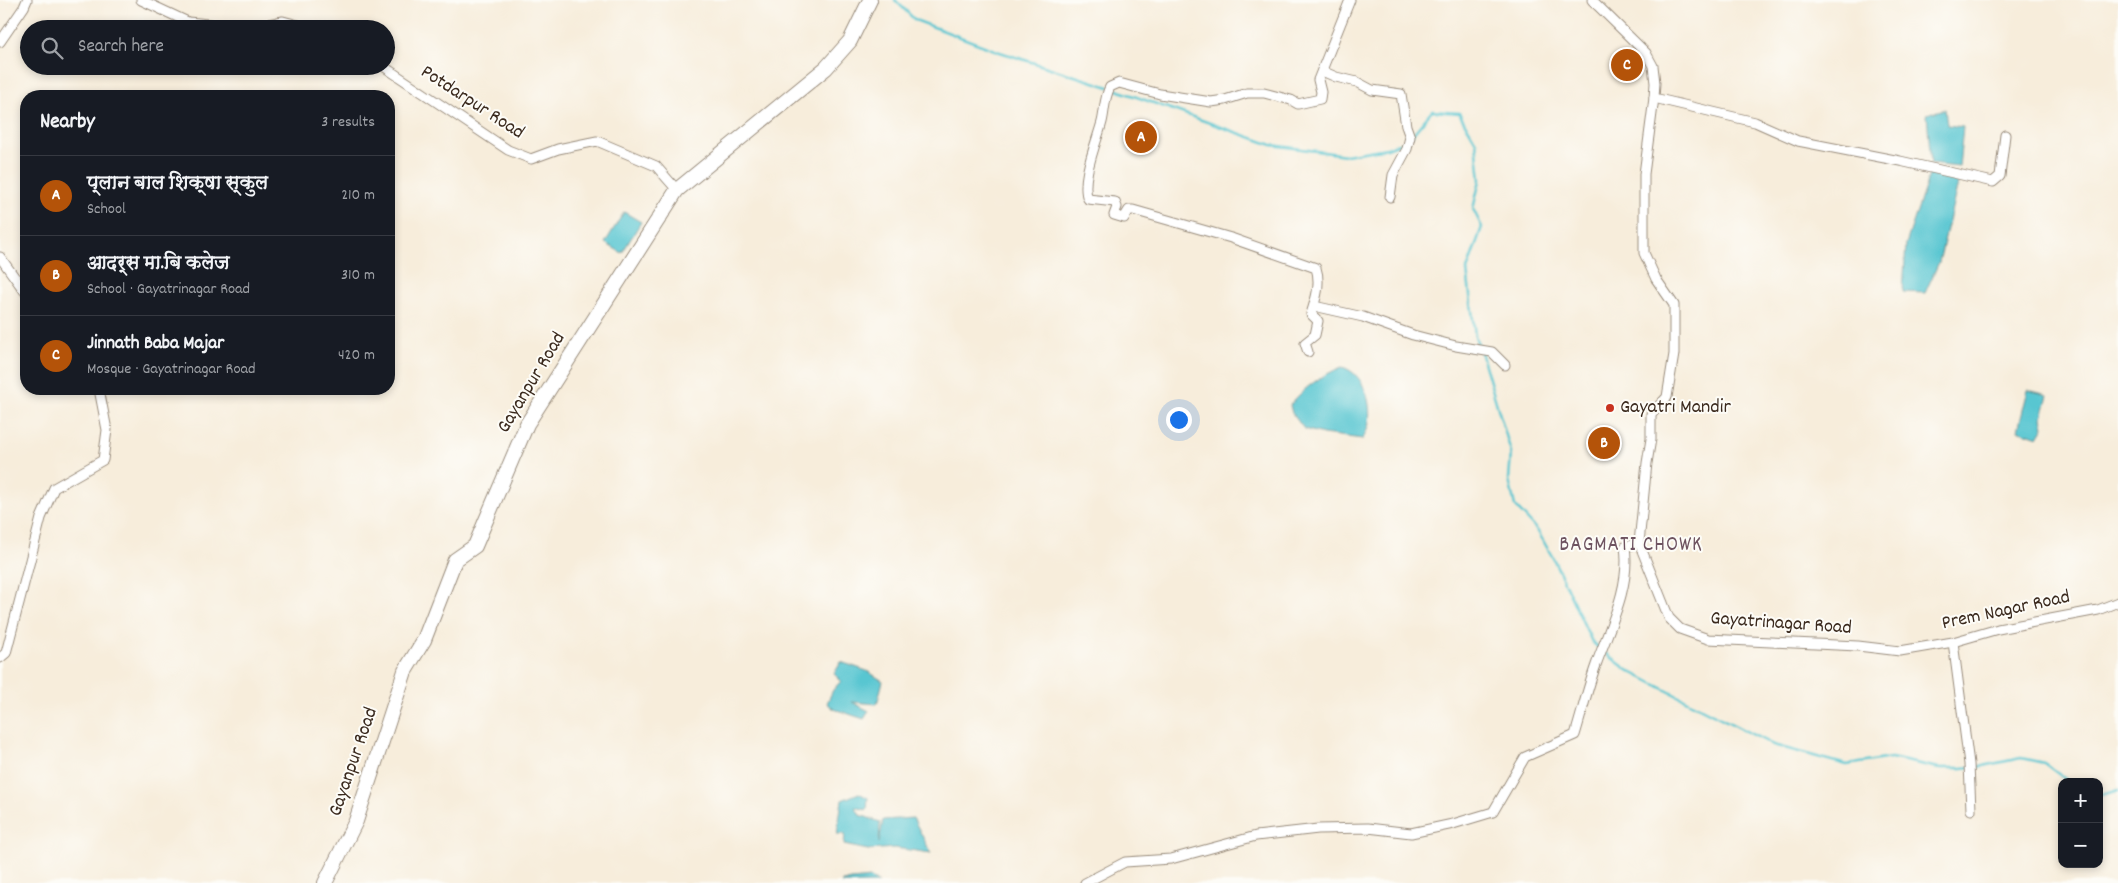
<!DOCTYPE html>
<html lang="en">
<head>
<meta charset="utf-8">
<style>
  :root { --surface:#171b24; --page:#242831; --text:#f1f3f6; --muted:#9ea1a6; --line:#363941; --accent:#b45309 }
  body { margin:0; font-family:Dekko,"Playpen Sans Deva",sans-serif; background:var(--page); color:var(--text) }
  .controls { position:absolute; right:15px; bottom:15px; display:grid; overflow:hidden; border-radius:10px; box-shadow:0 2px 8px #0003 }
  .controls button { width:45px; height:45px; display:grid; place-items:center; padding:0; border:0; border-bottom:1px solid var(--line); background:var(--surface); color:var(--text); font:25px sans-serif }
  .you { position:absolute; left:1178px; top:419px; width:18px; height:18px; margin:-12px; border:4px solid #fff; border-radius:50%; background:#1a73e8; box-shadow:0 0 0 8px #1a73e833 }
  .badge { display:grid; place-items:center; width:32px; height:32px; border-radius:50%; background:var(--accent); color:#fff; font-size:16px; font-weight:700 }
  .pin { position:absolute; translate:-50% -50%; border:2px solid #fff; box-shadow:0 1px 5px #0006 }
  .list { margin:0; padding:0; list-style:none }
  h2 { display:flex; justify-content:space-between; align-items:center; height:65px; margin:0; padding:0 20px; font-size:21px }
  h2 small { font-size:16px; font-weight:400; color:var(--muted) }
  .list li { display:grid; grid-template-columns:32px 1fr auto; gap:15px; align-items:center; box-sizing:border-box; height:80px; padding:0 20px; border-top:1px solid var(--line) }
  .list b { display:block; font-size:19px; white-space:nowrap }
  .list p { margin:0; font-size:16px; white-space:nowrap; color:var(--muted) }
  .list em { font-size:16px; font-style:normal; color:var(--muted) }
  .icon { flex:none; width:28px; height:28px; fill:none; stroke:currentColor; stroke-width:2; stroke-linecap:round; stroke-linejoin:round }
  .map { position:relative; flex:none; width:2118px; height:883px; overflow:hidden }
  .search { position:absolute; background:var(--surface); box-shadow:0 2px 8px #0003; left:20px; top:20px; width:375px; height:55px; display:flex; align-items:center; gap:12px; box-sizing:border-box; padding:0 18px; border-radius:28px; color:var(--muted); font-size:19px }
  .panel { position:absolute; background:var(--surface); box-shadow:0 2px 8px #0003; left:20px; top:90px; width:375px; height:305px; border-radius:20px }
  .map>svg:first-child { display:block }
  .water { fill:#59c6d1; stroke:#4a7878 }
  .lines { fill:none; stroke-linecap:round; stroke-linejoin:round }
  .stream { stroke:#59c6d1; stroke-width:2.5 }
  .street-casing { stroke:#998c7c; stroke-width:11 }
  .secondary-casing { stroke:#998c7c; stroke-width:16 }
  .street { stroke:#fff; stroke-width:9 }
  .secondary { stroke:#fff; stroke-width:14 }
  .poi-dot { fill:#c8321e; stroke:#fdfcf7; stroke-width:2 }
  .labels { text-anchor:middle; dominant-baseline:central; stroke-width:4; stroke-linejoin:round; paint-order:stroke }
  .street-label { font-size:20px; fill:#3b2a1e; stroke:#fdfcf7 }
  .poi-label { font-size:20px; fill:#3b2a1e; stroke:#fdfcf7; text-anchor:start }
  .neighbourhood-label { font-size:21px; letter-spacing:1px; fill:#6e5360; stroke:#fdfcf7 }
</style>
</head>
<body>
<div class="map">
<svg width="2118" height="883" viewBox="0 0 2118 883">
  <rect width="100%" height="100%" fill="#fdfcf7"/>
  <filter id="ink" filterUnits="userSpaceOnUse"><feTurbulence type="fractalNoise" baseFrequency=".02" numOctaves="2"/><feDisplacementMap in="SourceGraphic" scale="10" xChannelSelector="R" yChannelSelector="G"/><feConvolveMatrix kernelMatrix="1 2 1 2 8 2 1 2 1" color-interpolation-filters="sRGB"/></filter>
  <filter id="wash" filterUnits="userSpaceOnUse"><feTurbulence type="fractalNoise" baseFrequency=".0096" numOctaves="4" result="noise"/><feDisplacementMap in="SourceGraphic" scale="20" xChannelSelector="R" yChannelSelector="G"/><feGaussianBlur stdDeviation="1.12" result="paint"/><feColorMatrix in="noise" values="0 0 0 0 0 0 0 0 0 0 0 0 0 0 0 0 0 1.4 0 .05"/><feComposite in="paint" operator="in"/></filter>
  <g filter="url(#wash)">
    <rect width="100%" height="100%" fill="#f7eddb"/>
    <!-- water -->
    <g class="water">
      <path d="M1945,109L1947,125L1963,127L1959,167L1931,164L1927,114Z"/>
      <path d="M1930,172L1959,179L1939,262L1925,293L1903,292L1906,244Z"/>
      <path d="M624,212L641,222L622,253L605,243Z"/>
      <path d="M1342,367C1364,373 1372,402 1369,423C1368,428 1365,434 1363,439L1323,434L1304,429L1292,413L1290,405C1306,386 1319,377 1342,367Z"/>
      <path d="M2028,390L2048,395L2042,417L2044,427L2038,437L2018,430Z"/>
      <path d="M841,662L867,671L883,681L877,704L852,702L869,711L864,719L834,709L827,703L833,690L841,681L834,674Z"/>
      <path d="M859,793L868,798L867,810L855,807L860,815L880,822L879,843L883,820L913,818L931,853L895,848L868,850L844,845L845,834H837L842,800Z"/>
      <path d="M871,878L879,883H842V881Z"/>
    </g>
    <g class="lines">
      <!-- stream -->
      <g class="stream">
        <path d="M895,0L915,20L1000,52L1109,87"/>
        <path d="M1114,89L1272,145L1346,155L1387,148L1406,141"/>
        <path d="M1412,135L1432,111L1459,113L1476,142L1480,180L1473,209L1482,227L1467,270L1475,336L1479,347"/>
        <path d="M1481,352L1511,452L1509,480L1515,506L1537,530L1553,558L1592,642L1600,649"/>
        <path d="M1604,652L1629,671L1773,745L1847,765L1891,758L1939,768H1962L1983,766L2021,758L2044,763L2069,782"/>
        <path d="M2099,796L2118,790"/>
      </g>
    </g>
  </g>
  <g filter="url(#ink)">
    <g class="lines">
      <defs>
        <g id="street">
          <path d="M141,0L188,22L248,28L283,21L313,29"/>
          <path d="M1592,0L1646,53L1653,66L1655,83L1654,98L1644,174V253L1656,279L1674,305V354L1667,397L1651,414V439L1647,463L1639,543L1669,618L1680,629L1708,639L1858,646L1900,651L1953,642L1998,629L2098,610L2118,602"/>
          <path d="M0,42L24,7L27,0"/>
          <path d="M383,66L508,150L531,159L558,149L597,141L656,166L677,190"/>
          <path d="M1322,71L1336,77L1357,82L1372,90L1401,94L1406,126L1410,137L1407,149L1393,175L1390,197"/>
          <path d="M1654,98L1755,122L1798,141L1900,161L1993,182L2000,176L2005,135"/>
          <path d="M0,257L26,293"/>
          <path d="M1314,306L1363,317L1413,335L1456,346L1492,352L1505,365"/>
          <path d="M1308,352L1305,343L1315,335L1318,321L1311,314C1316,299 1321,283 1316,268L1231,238L1133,210H1129L1124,218L1114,215L1117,207L1115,202L1088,199C1080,181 1097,141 1102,122C1105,110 1104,98 1110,87L1119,83L1160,94L1211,102L1225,100L1247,93H1264L1291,100L1298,104L1320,99L1321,92L1318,80L1350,0"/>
          <path d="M1953,642L1969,764L1971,810"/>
          <path d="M0,658L6,653L41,518L54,488L103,460L107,430L99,389"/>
          <path d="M1085,883L1125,862L1171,859L1256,836L1318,829L1368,828L1411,833L1453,824L1493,812L1525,757L1575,735C1582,712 1588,687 1596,665C1609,628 1631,587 1625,547L1639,543"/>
        </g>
        <path id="secondary" d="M325,883L356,821L405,671L424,640L455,560L475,546L527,424L677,190L826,68L850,41L870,0"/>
      </defs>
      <!-- street casing -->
      <use href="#street" class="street-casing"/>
      <!-- secondary casing -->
      <use href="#secondary" class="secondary-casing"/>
      <!-- street -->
      <use href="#street" class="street"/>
      <!-- secondary -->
      <use href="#secondary" class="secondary"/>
    </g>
  </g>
  <!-- markers -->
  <circle class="poi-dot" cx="1610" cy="408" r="5"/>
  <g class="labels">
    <!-- street labels -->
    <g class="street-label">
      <text transform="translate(472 103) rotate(33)">Potdarpur Road</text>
      <text transform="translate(532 383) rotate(-59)">Gayanpur Road</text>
      <text transform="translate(2006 611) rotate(-12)">Prem Nagar Road</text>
      <text transform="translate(1781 624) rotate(4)">Gayatrinagar Road</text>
      <text transform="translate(354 762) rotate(-71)">Gayanpur Road</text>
    </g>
    <!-- poi labels -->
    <g class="poi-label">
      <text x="1620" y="408">Gayatri Mandir</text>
    </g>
    <!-- neighbourhood labels -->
    <g class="neighbourhood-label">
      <text x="1631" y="546">BAGMATI CHOWK</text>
    </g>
  </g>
</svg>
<div class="controls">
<button>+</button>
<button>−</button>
</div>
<div class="you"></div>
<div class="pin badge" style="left:1141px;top:137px">A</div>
<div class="pin badge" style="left:1604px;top:443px">B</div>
<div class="pin badge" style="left:1627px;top:65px">C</div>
<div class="search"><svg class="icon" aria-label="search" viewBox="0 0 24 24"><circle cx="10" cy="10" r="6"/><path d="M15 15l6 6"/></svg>Search here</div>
<section class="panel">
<h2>Nearby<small>3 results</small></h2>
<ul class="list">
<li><span class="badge">A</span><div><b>प्लान बाल शिक्षा स्कुल</b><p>School</p></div><em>210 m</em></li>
<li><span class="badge">B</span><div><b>आदर्स मा.बि कलेज</b><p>School · Gayatrinagar Road</p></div><em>310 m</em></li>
<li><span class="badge">C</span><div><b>Jinnath Baba Majar</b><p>Mosque · Gayatrinagar Road</p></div><em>420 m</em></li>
</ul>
</section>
</div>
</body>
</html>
